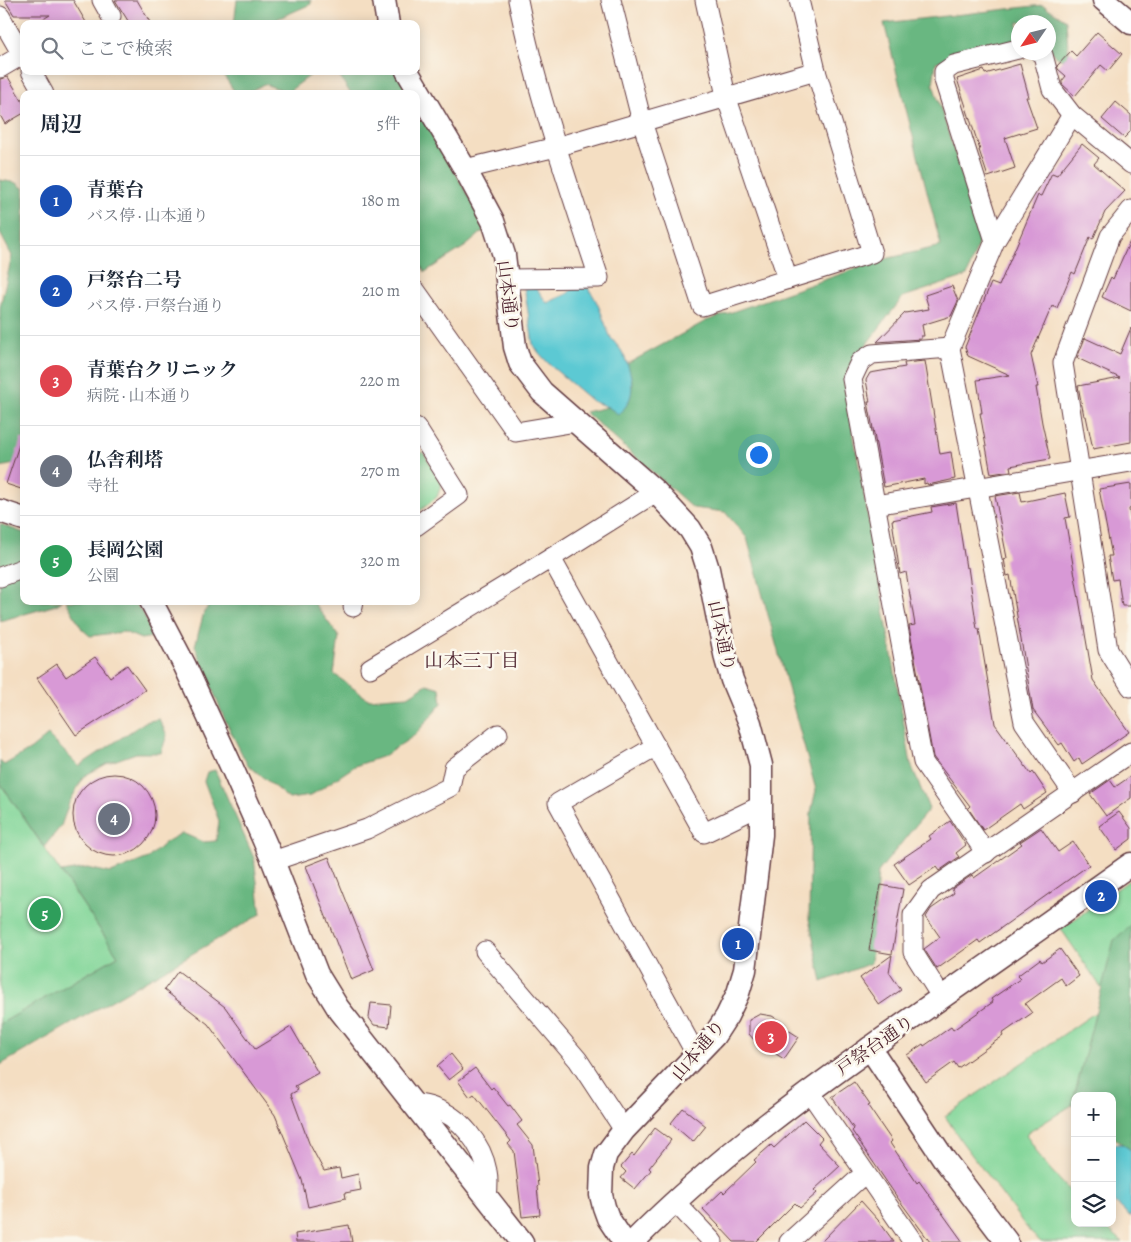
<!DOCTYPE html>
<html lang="ja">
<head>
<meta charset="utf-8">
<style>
  :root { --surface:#fff; --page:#f6f6f7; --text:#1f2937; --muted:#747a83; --line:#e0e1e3; --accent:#d93025 }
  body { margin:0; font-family:Alegreya,"Noto Serif JP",serif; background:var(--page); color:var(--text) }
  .controls { position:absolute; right:15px; bottom:15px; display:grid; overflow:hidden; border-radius:10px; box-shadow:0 2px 12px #0003 }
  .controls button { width:45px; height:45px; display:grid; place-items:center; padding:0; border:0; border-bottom:1px solid var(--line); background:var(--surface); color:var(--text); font:25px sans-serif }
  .compass { position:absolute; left:1011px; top:15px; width:45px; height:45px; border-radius:50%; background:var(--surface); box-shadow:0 2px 12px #0003; rotate:235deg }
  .you { position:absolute; left:758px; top:454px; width:18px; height:18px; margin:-12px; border:4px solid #fff; border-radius:50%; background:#1a73e8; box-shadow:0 0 0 8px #1a73e833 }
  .badge { display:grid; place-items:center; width:32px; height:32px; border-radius:50%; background:var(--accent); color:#fff; font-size:16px; font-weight:700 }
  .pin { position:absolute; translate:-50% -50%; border:2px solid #fff; box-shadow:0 1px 5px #0006 }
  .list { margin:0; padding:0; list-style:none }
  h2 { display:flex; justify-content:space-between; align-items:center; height:65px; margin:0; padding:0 20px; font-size:21px }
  h2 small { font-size:16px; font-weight:400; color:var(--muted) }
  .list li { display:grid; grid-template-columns:32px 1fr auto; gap:15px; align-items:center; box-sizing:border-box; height:90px; padding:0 20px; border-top:1px solid var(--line) }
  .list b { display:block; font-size:19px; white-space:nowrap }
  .list p { margin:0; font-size:16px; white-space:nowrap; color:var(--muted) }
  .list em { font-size:16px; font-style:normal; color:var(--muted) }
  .icon { flex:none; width:28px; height:28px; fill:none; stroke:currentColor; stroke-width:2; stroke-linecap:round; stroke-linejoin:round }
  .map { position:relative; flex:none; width:1131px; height:1242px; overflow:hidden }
  .search { position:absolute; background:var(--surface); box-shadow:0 2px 12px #0003; left:20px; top:20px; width:400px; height:55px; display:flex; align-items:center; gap:12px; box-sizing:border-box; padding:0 18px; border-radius:10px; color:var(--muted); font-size:19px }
  .panel { position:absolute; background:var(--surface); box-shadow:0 2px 12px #0003; left:20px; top:90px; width:400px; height:515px; border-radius:10px }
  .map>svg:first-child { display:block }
  .green { fill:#82d699; stroke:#667a62 }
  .forest { fill:#69b781; stroke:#5a6b56 }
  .water { fill:#5cc9d3; stroke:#53747f }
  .building { fill:#d899d6 }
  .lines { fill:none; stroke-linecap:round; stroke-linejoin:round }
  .minor-casing { stroke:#643c42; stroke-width:21 }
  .tertiary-casing { stroke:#643c42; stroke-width:25 }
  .minor { stroke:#fff; stroke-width:19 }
  .tertiary { stroke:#fff; stroke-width:22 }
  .labels { text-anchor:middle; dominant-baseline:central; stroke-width:5; stroke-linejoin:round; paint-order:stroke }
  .street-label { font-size:18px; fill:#4a1f2b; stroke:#fbf7ec }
  .neighbourhood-label { font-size:19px; fill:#4a1f2b; stroke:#fbf7ec }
</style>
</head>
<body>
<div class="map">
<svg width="1131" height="1242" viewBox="0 0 1131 1242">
  <rect width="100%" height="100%" fill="#fbf7ec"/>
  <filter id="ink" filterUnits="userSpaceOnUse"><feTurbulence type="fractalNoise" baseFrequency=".02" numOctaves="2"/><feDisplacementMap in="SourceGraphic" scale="10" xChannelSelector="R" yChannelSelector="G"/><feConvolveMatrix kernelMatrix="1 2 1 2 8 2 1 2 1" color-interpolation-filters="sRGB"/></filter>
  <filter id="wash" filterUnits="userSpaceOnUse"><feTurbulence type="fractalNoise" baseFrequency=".0096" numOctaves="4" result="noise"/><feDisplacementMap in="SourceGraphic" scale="20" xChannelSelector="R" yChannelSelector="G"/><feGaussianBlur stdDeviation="1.12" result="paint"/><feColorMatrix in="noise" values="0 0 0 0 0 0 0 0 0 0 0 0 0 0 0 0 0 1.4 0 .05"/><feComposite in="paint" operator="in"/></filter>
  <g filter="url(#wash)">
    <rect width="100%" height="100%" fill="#f4dec2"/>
    <!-- green -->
    <g class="green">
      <path d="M423,452L442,483L437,497L416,514V456Z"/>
      <path d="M0,783L118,956L0,1024Z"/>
      <path d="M1131,879V1031L1061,929Z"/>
      <path d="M1096,1012L1072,1105L1026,1134L1042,1160L1075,1197V1223H1101L1123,1242H1041L1030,1232L962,1142L945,1116Z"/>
    </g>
    <!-- forest -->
    <g class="forest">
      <path d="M237,0H311V4L277,19L278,24H234Z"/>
      <path d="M1043,5L1066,20L1069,62C1044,55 1049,45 1048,22H1018V41L936,62L933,84L981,236L967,276L903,297L869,341L844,380L911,764L929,809L878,872L871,963L822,982L809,919L811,812L816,790L747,538L725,512L693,508L585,412L608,407L633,385L627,364L706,321L881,260L941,246L884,23Z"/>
      <path d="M221,71H316L288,92L264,84L245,94H236Z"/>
      <path d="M336,71H397L411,94H351Z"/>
      <path d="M416,104L487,228L466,246L425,272L416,259Z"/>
      <path d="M0,180L17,183L24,189V462L0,467V307L12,256L0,233Z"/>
      <path d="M0,524L24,533V601H62L56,605L0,621Z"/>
      <path d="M66,601H134L145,617L153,637L141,639L124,632L90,636L82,629Z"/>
      <path d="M213,601H313L339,637L334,674L368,699L408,696L427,684L440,688L442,703L415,735L384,756L355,766L310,796L289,799L247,764L224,718L195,646L204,612Z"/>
      <path d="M159,719L167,735L161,753H136L108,763L84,776L69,803L61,826L44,847L0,783V761L4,765L31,749L48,735L79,766L145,722Z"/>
      <path d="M215,770L254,858L261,914L0,1065V1024L118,956L61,872L87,868L111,873L148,858L166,842L182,833L203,842L216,841L219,821L204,781L207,772Z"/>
      <path d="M1131,925V1151L1112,1136V1096H1075V1107L1072,1105L1114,940Z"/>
    </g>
    <!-- water -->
    <g class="water">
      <path d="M524,286H535L547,303L567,294L572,289L588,288C600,303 603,321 611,338C614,342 618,346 621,350C632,371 640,398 618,414L608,407L592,401L551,366L539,353L533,344Z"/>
      <path d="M1112,1144H1122L1131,1150V1217L1112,1200Z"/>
    </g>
    <g id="blocks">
      <!-- building -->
      <g class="building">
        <path d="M5,0H73L87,24H35L50,15H14Z"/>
        <path d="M115,0H137L151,24H130Z"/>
        <path d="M1097,32L1122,54L1108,71L1101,65L1075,96L1062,84V81L1066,76L1058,69L1057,66L1071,51L1076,56Z"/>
        <path d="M1020,64L1029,97H1026L1037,128L1005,138L1015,168L988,177L979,150H980L957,79L984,70L985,74Z"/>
        <path d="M8,77L24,104V113L5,124L0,115V79Z"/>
        <path d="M1116,102L1131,115V131L1124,138L1102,119Z"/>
        <path d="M1082,144L1099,158L1094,164L1125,191L1105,212L1093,239L1090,237L1075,274L1072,272L1057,308L1052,306L1031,355L1038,387H1036L1042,423L1050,459L1010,466L1011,471L991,474L980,413H982L977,380L1010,375L968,356L965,347L991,283L999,286L1038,195L1041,196L1052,173L1057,175Z"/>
        <path d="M1131,239V311L1102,297L1111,277L1113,279Z"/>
        <path d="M952,286L958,301L951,316L922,325L924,336H921V339L877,342L905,313L929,309L925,295Z"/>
        <path d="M1131,328V442L1093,449L1086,416H1084L1078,386L1120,378L1077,358L1085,338L1120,354Z"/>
        <path d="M925,361L940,454L951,452L955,479L928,485L927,483L924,484V479L884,487L868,402H870L866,380L870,373L905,367L904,363Z"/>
        <path d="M21,439H24V490L6,484Z"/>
        <path d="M1131,484V508L1129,509L1131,522V606H1122L1118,579L1112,580L1108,556H1112L1099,489Z"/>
        <path d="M1020,492L1022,502L1065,493L1070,517L1065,518L1093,680L1129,732L1082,764L1079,758L1074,762L1062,743L1059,745L1033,710L1010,575L1007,576L1004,559L1007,558L995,496Z"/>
        <path d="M956,503L966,568L968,567L977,629H979L995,724L1031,774L1033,772L1047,793L1023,809L1020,804L983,830L968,808L970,806L933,757L909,626L915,625L906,572L900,574L892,520L932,512L931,507Z"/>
        <path d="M95,657L110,677L127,665L145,690L76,735L37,678L57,664L66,677Z"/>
        <circle cx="114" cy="815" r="41"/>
        <path d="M1131,776V798L1106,816L1090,794L1110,780L1115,787Z"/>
        <path d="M1119,812L1131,828V839L1116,850L1099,826Z"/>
        <path d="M950,821L966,845L956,853L959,857L939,871L936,867L909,885L894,864L931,839L929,836Z"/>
        <path d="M1041,828L1058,852L1073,842L1089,865L980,943L978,940L937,969L924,949L940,937L926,917L931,909L954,893L952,889L972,875L974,878L1022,844L1020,842Z"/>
        <path d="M329,857L374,970L351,980L306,866Z"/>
        <path d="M881,885L903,889L892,954L869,950Z"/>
        <path d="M1060,949L1079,976L1066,986L1061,978L1025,1004L1032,1013L1002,1034L1003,1036L958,1068L954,1062L926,1082L907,1055L923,1044L924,1046L951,1027L953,1030L993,1002L991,999L1020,979L1017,976L1040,959L1042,962Z"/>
        <path d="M892,955L889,972L901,990L879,1005L860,978Z"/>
        <path d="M178,971L225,1007L255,1049L291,1027L318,1073L295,1086L298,1090L291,1094L309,1143L324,1171L339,1168L341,1178L358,1174L361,1190L345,1193L346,1198L308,1207L302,1180L275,1115L208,1024L164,990Z"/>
        <path d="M371,1003L391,1005L389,1027L374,1025L369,1018Z"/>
        <path d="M760,1014L772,1016L785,1024V1028L799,1037L784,1059L755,1041L749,1034V1020Z"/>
        <path d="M451,1054L463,1069L449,1080L437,1066Z"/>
        <path d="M475,1068L491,1089L493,1087L508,1106L510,1105L522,1121L517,1125L533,1145L538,1186L537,1187L540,1215L522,1217L514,1151L508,1144L511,1141L474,1094L470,1097L458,1081Z"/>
        <path d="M854,1082L870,1105L868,1106L892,1141L890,1143L917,1183L919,1181L963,1242H930L897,1197L852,1131L854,1129L832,1097Z"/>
        <path d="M683,1108L706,1126L693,1142L671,1123Z"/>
        <path d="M804,1120L822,1138L818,1143L840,1166L814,1190L817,1193L800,1208L795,1203L756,1242H734L703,1209L722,1191L724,1193L756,1162L754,1160L771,1145L774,1148Z"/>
        <path d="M655,1128L671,1140L649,1168L651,1170L635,1189L621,1178L626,1172L621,1167L632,1154L634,1156Z"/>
        <path d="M861,1201L878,1220L894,1242H821Z"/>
        <path d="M349,1225L352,1242H296L295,1234Z"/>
      </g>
    </g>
  </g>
  <g filter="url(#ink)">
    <use href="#blocks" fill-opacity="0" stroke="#643c42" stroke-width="1"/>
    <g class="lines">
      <defs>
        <g id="minor">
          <path d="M102,0L111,16"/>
          <path d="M611,0L642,122L702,306L872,253L816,71L799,0"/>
          <path d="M705,0L726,96L788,279"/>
          <path d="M0,16L24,58"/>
          <path d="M1039,52L1043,55L1052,89L1072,115L1131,164"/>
          <path d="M0,68L22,55"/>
          <path d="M31,71L44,94"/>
          <path d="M1072,115L995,241L950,348L1024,722L1073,793"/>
          <path d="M465,169L556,147L816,71"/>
          <path d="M1131,210L1110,236L1063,363L1108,650L1131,687"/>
          <path d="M995,241L944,80V72L954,65L1018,49"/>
          <path d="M507,279L599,278C569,186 537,95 518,0"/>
          <path d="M416,291L516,432L576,422"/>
          <path d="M950,348L872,354L860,362L852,379L923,762L986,853"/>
          <path d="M416,427L459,495L416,526"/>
          <path d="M875,505L1131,462"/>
          <path d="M551,558L704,833L762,805"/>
          <path d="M0,577L24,568"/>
          <path d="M353,607L354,601"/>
          <path d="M370,668L551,558L656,492"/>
          <path d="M656,746L558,803L697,1056"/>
          <path d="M273,861L367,829L450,787L454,768L498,734"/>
          <path d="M485,951L578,1060L624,1130"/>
          <path d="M942,998L913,952V915L931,890L1131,752"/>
          <path d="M809,1091L913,1242"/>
          <path d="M411,1103C419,1104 427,1105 434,1108C460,1116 482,1144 487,1171C489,1180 488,1189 487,1198"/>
          <path d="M675,1202L713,1242"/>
          <path d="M789,1242L865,1173"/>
        </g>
        <g id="tertiary">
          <path d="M384,0L388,24"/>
          <path d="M1104,0L1131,23"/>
          <path d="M407,71L465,169L493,221L504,255L515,347L520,363L542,392L656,492L690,529L701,547L708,569L726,659L732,680L750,723L761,765V835L745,970L738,993L727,1016L714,1036L624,1130L606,1154L602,1168L601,1195L604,1207L608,1218L624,1242"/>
          <path d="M0,511L24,519"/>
          <path d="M151,601L185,666L233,770L273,861L317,974L338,1008L522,1242"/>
          <path d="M870,1048L944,1159L1007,1242"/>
          <path d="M633,1242C717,1157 813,1088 911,1019C984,968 1058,916 1131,864"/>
        </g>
      </defs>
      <!-- minor casing -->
      <use href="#minor" class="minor-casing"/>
      <!-- tertiary casing -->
      <use href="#tertiary" class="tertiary-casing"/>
      <!-- minor -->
      <use href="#minor" class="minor"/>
      <!-- tertiary -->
      <use href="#tertiary" class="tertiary"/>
    </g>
  </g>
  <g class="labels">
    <!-- street labels -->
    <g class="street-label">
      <text transform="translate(508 296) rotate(83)">山本通り</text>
      <text transform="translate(722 636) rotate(78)">山本通り</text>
      <text transform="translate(875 1045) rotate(-35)">戸祭台通り</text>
      <text transform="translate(698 1050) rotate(-50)">山本通り</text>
    </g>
    <!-- neighbourhood labels -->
    <g class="neighbourhood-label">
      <text x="472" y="661">山本三丁目</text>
    </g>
  </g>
</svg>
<div class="controls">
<button>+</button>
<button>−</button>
<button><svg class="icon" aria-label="layers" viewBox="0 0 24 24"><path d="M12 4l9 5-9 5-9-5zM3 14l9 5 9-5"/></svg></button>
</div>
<svg class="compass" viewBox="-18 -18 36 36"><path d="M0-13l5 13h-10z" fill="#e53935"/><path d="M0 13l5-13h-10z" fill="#747a83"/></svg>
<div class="you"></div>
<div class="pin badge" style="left:738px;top:944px;background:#1a4fb4">1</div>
<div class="pin badge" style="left:1101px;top:896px;background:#1a4fb4">2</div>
<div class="pin badge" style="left:771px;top:1037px;background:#e0444e">3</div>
<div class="pin badge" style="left:114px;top:819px;background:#6b7280">4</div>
<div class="pin badge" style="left:45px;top:914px;background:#2e9e5b">5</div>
<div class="search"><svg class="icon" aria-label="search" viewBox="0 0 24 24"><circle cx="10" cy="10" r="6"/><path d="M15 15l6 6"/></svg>ここで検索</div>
<section class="panel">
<h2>周辺<small>5件</small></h2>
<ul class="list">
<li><span class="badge" style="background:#1a4fb4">1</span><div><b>青葉台</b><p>バス停 · 山本通り</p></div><em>180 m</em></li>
<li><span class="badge" style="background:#1a4fb4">2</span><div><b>戸祭台二号</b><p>バス停 · 戸祭台通り</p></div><em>210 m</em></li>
<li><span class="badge" style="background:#e0444e">3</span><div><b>青葉台クリニック</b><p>病院 · 山本通り</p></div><em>220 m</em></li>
<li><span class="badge" style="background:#6b7280">4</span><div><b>仏舎利塔</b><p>寺社</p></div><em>270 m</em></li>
<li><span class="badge" style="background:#2e9e5b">5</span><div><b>長岡公園</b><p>公園</p></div><em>320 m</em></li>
</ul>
</section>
</div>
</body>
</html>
